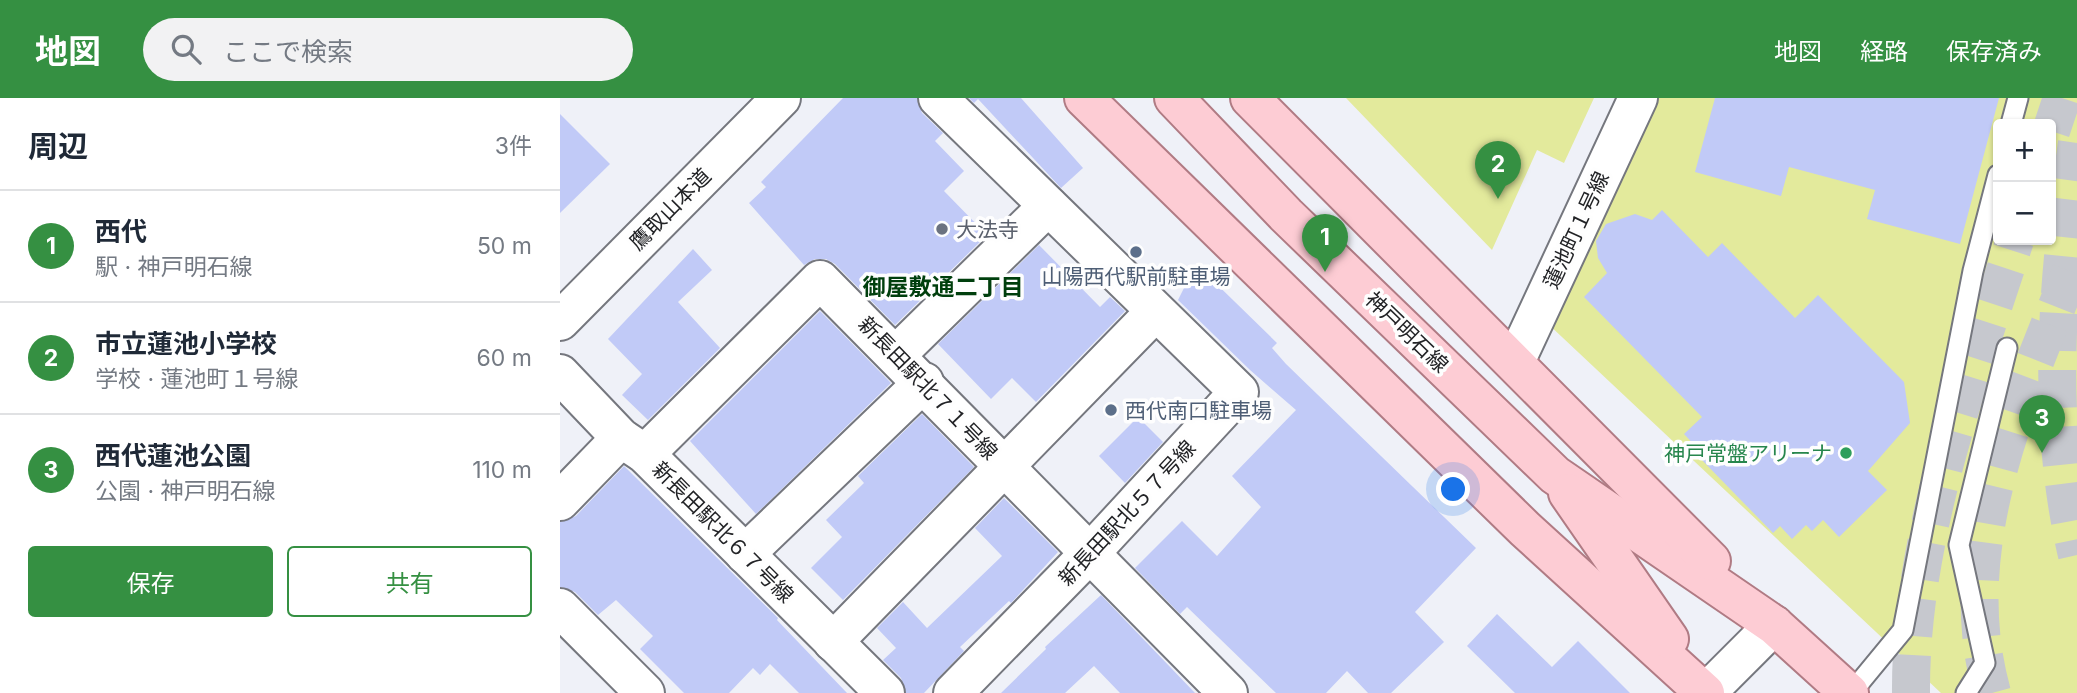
<!DOCTYPE html>
<html lang="ja">
<head>
<meta charset="utf-8">
<style>
  :root { --surface:#fff; --page:#f2f2f3; --text:#1f2937; --muted:#747a83; --line:#e0e1e3; --accent:#359042 }
  body { margin:0; font-family:Inter,"Noto Sans JP",sans-serif; background:var(--page); color:var(--text) }
  .controls { position:absolute; right:21px; top:21px; display:grid; overflow:hidden; border-radius:7px; box-shadow:0 2px 5px #0004 }
  .controls button { width:63px; height:63px; display:grid; place-items:center; padding:0; border:0; border-bottom:2px solid var(--line); background:var(--surface); color:var(--text); font:35px sans-serif }
  .you { position:absolute; left:894px; top:392px; width:24px; height:24px; margin:-18px; border:5px solid #fff; border-radius:50%; background:#1a73e8; box-shadow:0 0 0 10px #1a73e833 }
  .badge { display:grid; place-items:center; width:46px; height:46px; border-radius:50%; background:var(--accent); color:#fff; font-size:23px; font-weight:700 }
  .pin { position:absolute; translate:-50% -58px; filter:drop-shadow(0 2px 4px #0008) }
  .pin::after { content:''; position:absolute; top:37px; width:24px; height:21px; background:inherit; clip-path:polygon(0 0,100% 0,50% 100%) }
  .list { margin:0; padding:0; list-style:none }
  h2 { display:flex; justify-content:space-between; align-items:center; height:91px; margin:0; padding:0 28px; font-size:30px }
  h2 small { font-size:23px; font-weight:400; color:var(--muted) }
  .list li { display:grid; grid-template-columns:46px 1fr auto; gap:21px; align-items:center; box-sizing:border-box; height:112px; padding:0 28px; border-top:2px solid var(--line) }
  .list b { display:block; font-size:26px; white-space:nowrap }
  .list p { margin:0; font-size:23px; white-space:nowrap; color:var(--muted) }
  .list em { font-size:23px; font-style:normal; color:var(--muted) }
  .actions { display:flex; gap:14px; padding:21px 28px }
  .actions a { flex:1; padding:16px 0; border:2px solid var(--accent); border-radius:7px; text-align:center; font-size:24px; color:var(--accent) }
  .actions .main { background:var(--accent); color:#fff }
  .icon { flex:none; width:38px; height:38px; fill:none; stroke:currentColor; stroke-width:2; stroke-linecap:round; stroke-linejoin:round }
  .map { position:relative; flex:none; width:1517px; height:595px; overflow:hidden }
  header { display:flex; align-items:center; gap:42px; box-sizing:border-box; height:98px; padding:0 35px; background:var(--accent); color:#fff }
  header strong { font-size:33px }
  nav { display:flex; gap:38px; margin-inline-start:auto; font-size:24px }
  .search { width:490px; height:63px; background:var(--page); display:flex; align-items:center; gap:18px; box-sizing:border-box; padding:0 24px; border-radius:38px; color:var(--muted); font-size:26px }
  main { display:flex }
  aside { flex:1; background:var(--surface) }
  .map>svg:first-child { display:block }
  .green { fill:#e3ea9c; fill-rule:evenodd }
  .building { fill:#c1caf7 }
  .lines { fill:none; stroke-linecap:round; stroke-linejoin:round }
  .highway-tunnel { stroke:#c6c8ce; stroke-width:38; stroke-dasharray:38 19; stroke-linecap:butt }
  .lane-casing { stroke:#75777e; stroke-width:23 }
  .street-casing { stroke:#75777e; stroke-width:42 }
  .secondary-casing { stroke:#75777e; stroke-width:42 }
  .primary-casing { stroke:#b07b84; stroke-width:42 }
  .lane { stroke:#fff; stroke-width:19 }
  .street { stroke:#fff; stroke-width:38 }
  .secondary { stroke:#fff; stroke-width:38 }
  .primary { stroke:#fdccd4; stroke-width:38 }
  .worship-dot { fill:#6b7280; stroke:#fefefe; stroke-width:2.5 }
  .service-dot { fill:#5c6f8a; stroke:#fefefe; stroke-width:2.5 }
  .leisure-dot { fill:#2e9e5b; stroke:#fefefe; stroke-width:2.5 }
  .labels { text-anchor:middle; dominant-baseline:central; stroke-width:7; stroke-linejoin:round; paint-order:stroke }
  .street-label { font-size:21px; fill:#222326; stroke:#fefefe }
  .worship-label { font-size:21px; fill:#5b616d; stroke:#fefefe; text-anchor:start }
  .service-label { font-size:21px; fill:#4e5e75; stroke:#fefefe }
  .leisure-label { font-size:21px; fill:#27864d; stroke:#fefefe; text-anchor:end }
  .neighbourhood-label { font-size:23px; font-weight:bold; fill:#003f0d; stroke:#fefefe }
</style>
</head>
<body>
<header>
<strong>地図</strong>
<div class="search"><svg class="icon" aria-label="search" viewBox="0 0 24 24"><circle cx="10" cy="10" r="6"/><path d="M15 15l6 6"/></svg>ここで検索</div>
<nav><a>地図</a><a>経路</a><a>保存済み</a></nav>
</header>
<main>
<aside>
<h2>周辺<small>3件</small></h2>
<ul class="list">
<li><span class="badge">1</span><div><b>西代</b><p>駅 · 神戸明石線</p></div><em>50 m</em></li>
<li><span class="badge">2</span><div><b>市立蓮池小学校</b><p>学校 · 蓮池町１号線</p></div><em>60 m</em></li>
<li><span class="badge">3</span><div><b>西代蓮池公園</b><p>公園 · 神戸明石線</p></div><em>110 m</em></li>
</ul>
<div class="actions"><a class="main">保存</a><a>共有</a></div>
</aside>
<div class="map">
<svg width="1517" height="595" viewBox="0 0 1517 595">
  <rect width="100%" height="100%" fill="#eff1f8"/>
  <!-- green -->
  <g class="green">
    <path d="M786,0H1034L1004,65L977,52L932,152Z"/>
    <path d="M1092,0H1517V595H1381L986,224ZM1438,26H1491V142H1438Z"/>
  </g>
  <!-- building -->
  <g class="building">
    <path d="M283,0H357L362,15L383,35L375,43L404,73L384,93L427,137L335,227L275,166L266,161H255L244,167L189,105L206,89L201,84Z"/>
    <path d="M409,0H461L523,70L501,90L418,1L414,5Z"/>
    <path d="M1155,0H1439L1400,146L1307,121L1315,92L1229,69L1221,98L1135,74Z"/>
    <path d="M0,16L50,66L0,115Z"/>
    <path d="M1102,112L1148,159L1162,145L1235,220L1258,197L1344,284L1350,325L1308,373L1327,392L1279,439L1263,422L1252,433L1246,427L1232,441L1220,428L1213,435L1138,358L1141,354L1124,336L1142,319L1024,199L1047,175L1038,160L1036,143L1046,126L1075,116L1092,122Z"/>
    <path d="M479,147L540,209L550,199L565,213L476,304L452,280L431,301L378,246Z"/>
    <path d="M133,151L152,172L118,204L160,250L88,322L62,297L82,276L48,241Z"/>
    <path d="M636,166L717,245L712,250L726,266L916,450L855,514L884,544L831,595H808L787,573L766,595H716L627,509L620,516L575,470L622,423L657,458L701,409L672,378L736,312L690,272L618,202Z"/>
    <path d="M260,213L331,285L196,416L130,343Z"/>
    <path d="M362,316L414,369L283,502L251,470L282,439L266,422L304,385L298,378Z"/>
    <path d="M578,319L603,344L565,385L539,358Z"/>
    <path d="M64,368L218,520L217,522L287,595H239L210,566L200,577L193,570L169,595H124L80,551L93,538L56,502L38,517L15,494L0,489V424L16,418Z"/>
    <path d="M444,400L498,454L451,505L449,503L400,549L404,553L364,595H346L341,580L323,562L336,550L317,530L343,504L367,530L442,458L415,430Z"/>
    <path d="M541,497L635,595H560L534,568L505,595H441L486,551L485,549Z"/>
    <path d="M937,516L992,569L1018,543L1070,595H955L907,548Z"/>
  </g>
  <g class="lines">
    <!-- highway-tunnel -->
    <g class="highway-tunnel">
      <path d="M1491,33L1502,0"/>
      <path d="M1517,45C1497,182 1485,321 1517,457"/>
      <path d="M1351,595C1350,440 1408,287 1455,142"/>
      <path d="M1432,595C1390,444 1463,296 1517,158"/>
    </g>
    <defs>
      <g id="lane">
        <path d="M1451,26L1458,0"/>
        <path d="M1291,595L1343,532L1413,173L1438,77"/>
        <path d="M1406,595L1425,565L1399,447L1447,250"/>
      </g>
      <g id="street">
        <path d="M378,0L679,294L531,454L393,595"/>
        <path d="M337,256L488,108"/>
        <path d="M955,264L1078,0"/>
        <path d="M0,276L61,340L85,356L325,595"/>
        <path d="M85,356L260,182L668,595"/>
        <path d="M0,403L61,340"/>
        <path d="M185,456L364,284"/>
        <path d="M0,510L85,595"/>
        <path d="M273,544L595,214"/>
      </g>
      <g id="secondary">
        <path d="M0,223L221,0"/>
        <path d="M1146,595L1214,527"/>
      </g>
      <g id="primary">
        <path d="M524,0L965,431L1145,595"/>
        <path d="M614,0L726,117L995,377L1214,527L1289,595"/>
        <path d="M690,0L1151,463"/>
        <path d="M1008,395L1109,541"/>
      </g>
    </defs>
    <!-- lane casing -->
    <use href="#lane" class="lane-casing"/>
    <!-- street casing -->
    <use href="#street" class="street-casing"/>
    <!-- secondary casing -->
    <use href="#secondary" class="secondary-casing"/>
    <!-- primary casing -->
    <use href="#primary" class="primary-casing"/>
    <!-- lane -->
    <use href="#lane" class="lane"/>
    <!-- street -->
    <use href="#street" class="street"/>
    <!-- secondary -->
    <use href="#secondary" class="secondary"/>
    <!-- primary -->
    <use href="#primary" class="primary"/>
  </g>
  <!-- markers -->
  <circle class="worship-dot" cx="382" cy="131" r="7"/>
  <g class="service-dot">
    <circle cx="576" cy="154" r="7"/>
    <circle cx="551" cy="312" r="7"/>
  </g>
  <circle class="leisure-dot" cx="1286" cy="355" r="7"/>
  <g class="labels">
    <!-- street labels -->
    <g class="street-label">
      <text transform="translate(110 111) rotate(-45)">鷹取山本道</text>
      <text transform="translate(1016 132) rotate(-65)">蓮池町１号線</text>
      <text transform="translate(847 234) rotate(44)">神戸明石線</text>
      <text transform="translate(368 290) rotate(46)">新長田駅北７１号線</text>
      <text transform="translate(567 415) rotate(-47)">新長田駅北５７号線</text>
      <text transform="translate(163 434) rotate(45)">新長田駅北６７号線</text>
    </g>
    <!-- worship labels -->
    <g class="worship-label">
      <text x="396" y="131">大法寺</text>
    </g>
    <!-- service labels -->
    <g class="service-label">
      <text x="576" y="178">山陽西代駅前駐車場</text>
      <text x="565" y="312" text-anchor="start">西代南口駐車場</text>
    </g>
    <!-- leisure labels -->
    <g class="leisure-label">
      <text x="1272" y="355">神戸常盤アリーナ</text>
    </g>
    <!-- neighbourhood labels -->
    <g class="neighbourhood-label">
      <text x="383" y="189">御屋敷通二丁目</text>
    </g>
  </g>
</svg>
<div class="controls">
<button>+</button>
<button>−</button>
</div>
<div class="you"></div>
<div class="pin badge" style="left:765px;top:174px">1</div>
<div class="pin badge" style="left:938px;top:101px">2</div>
<div class="pin badge" style="left:1482px;top:355px">3</div>
</div>
</main>
</body>
</html>
